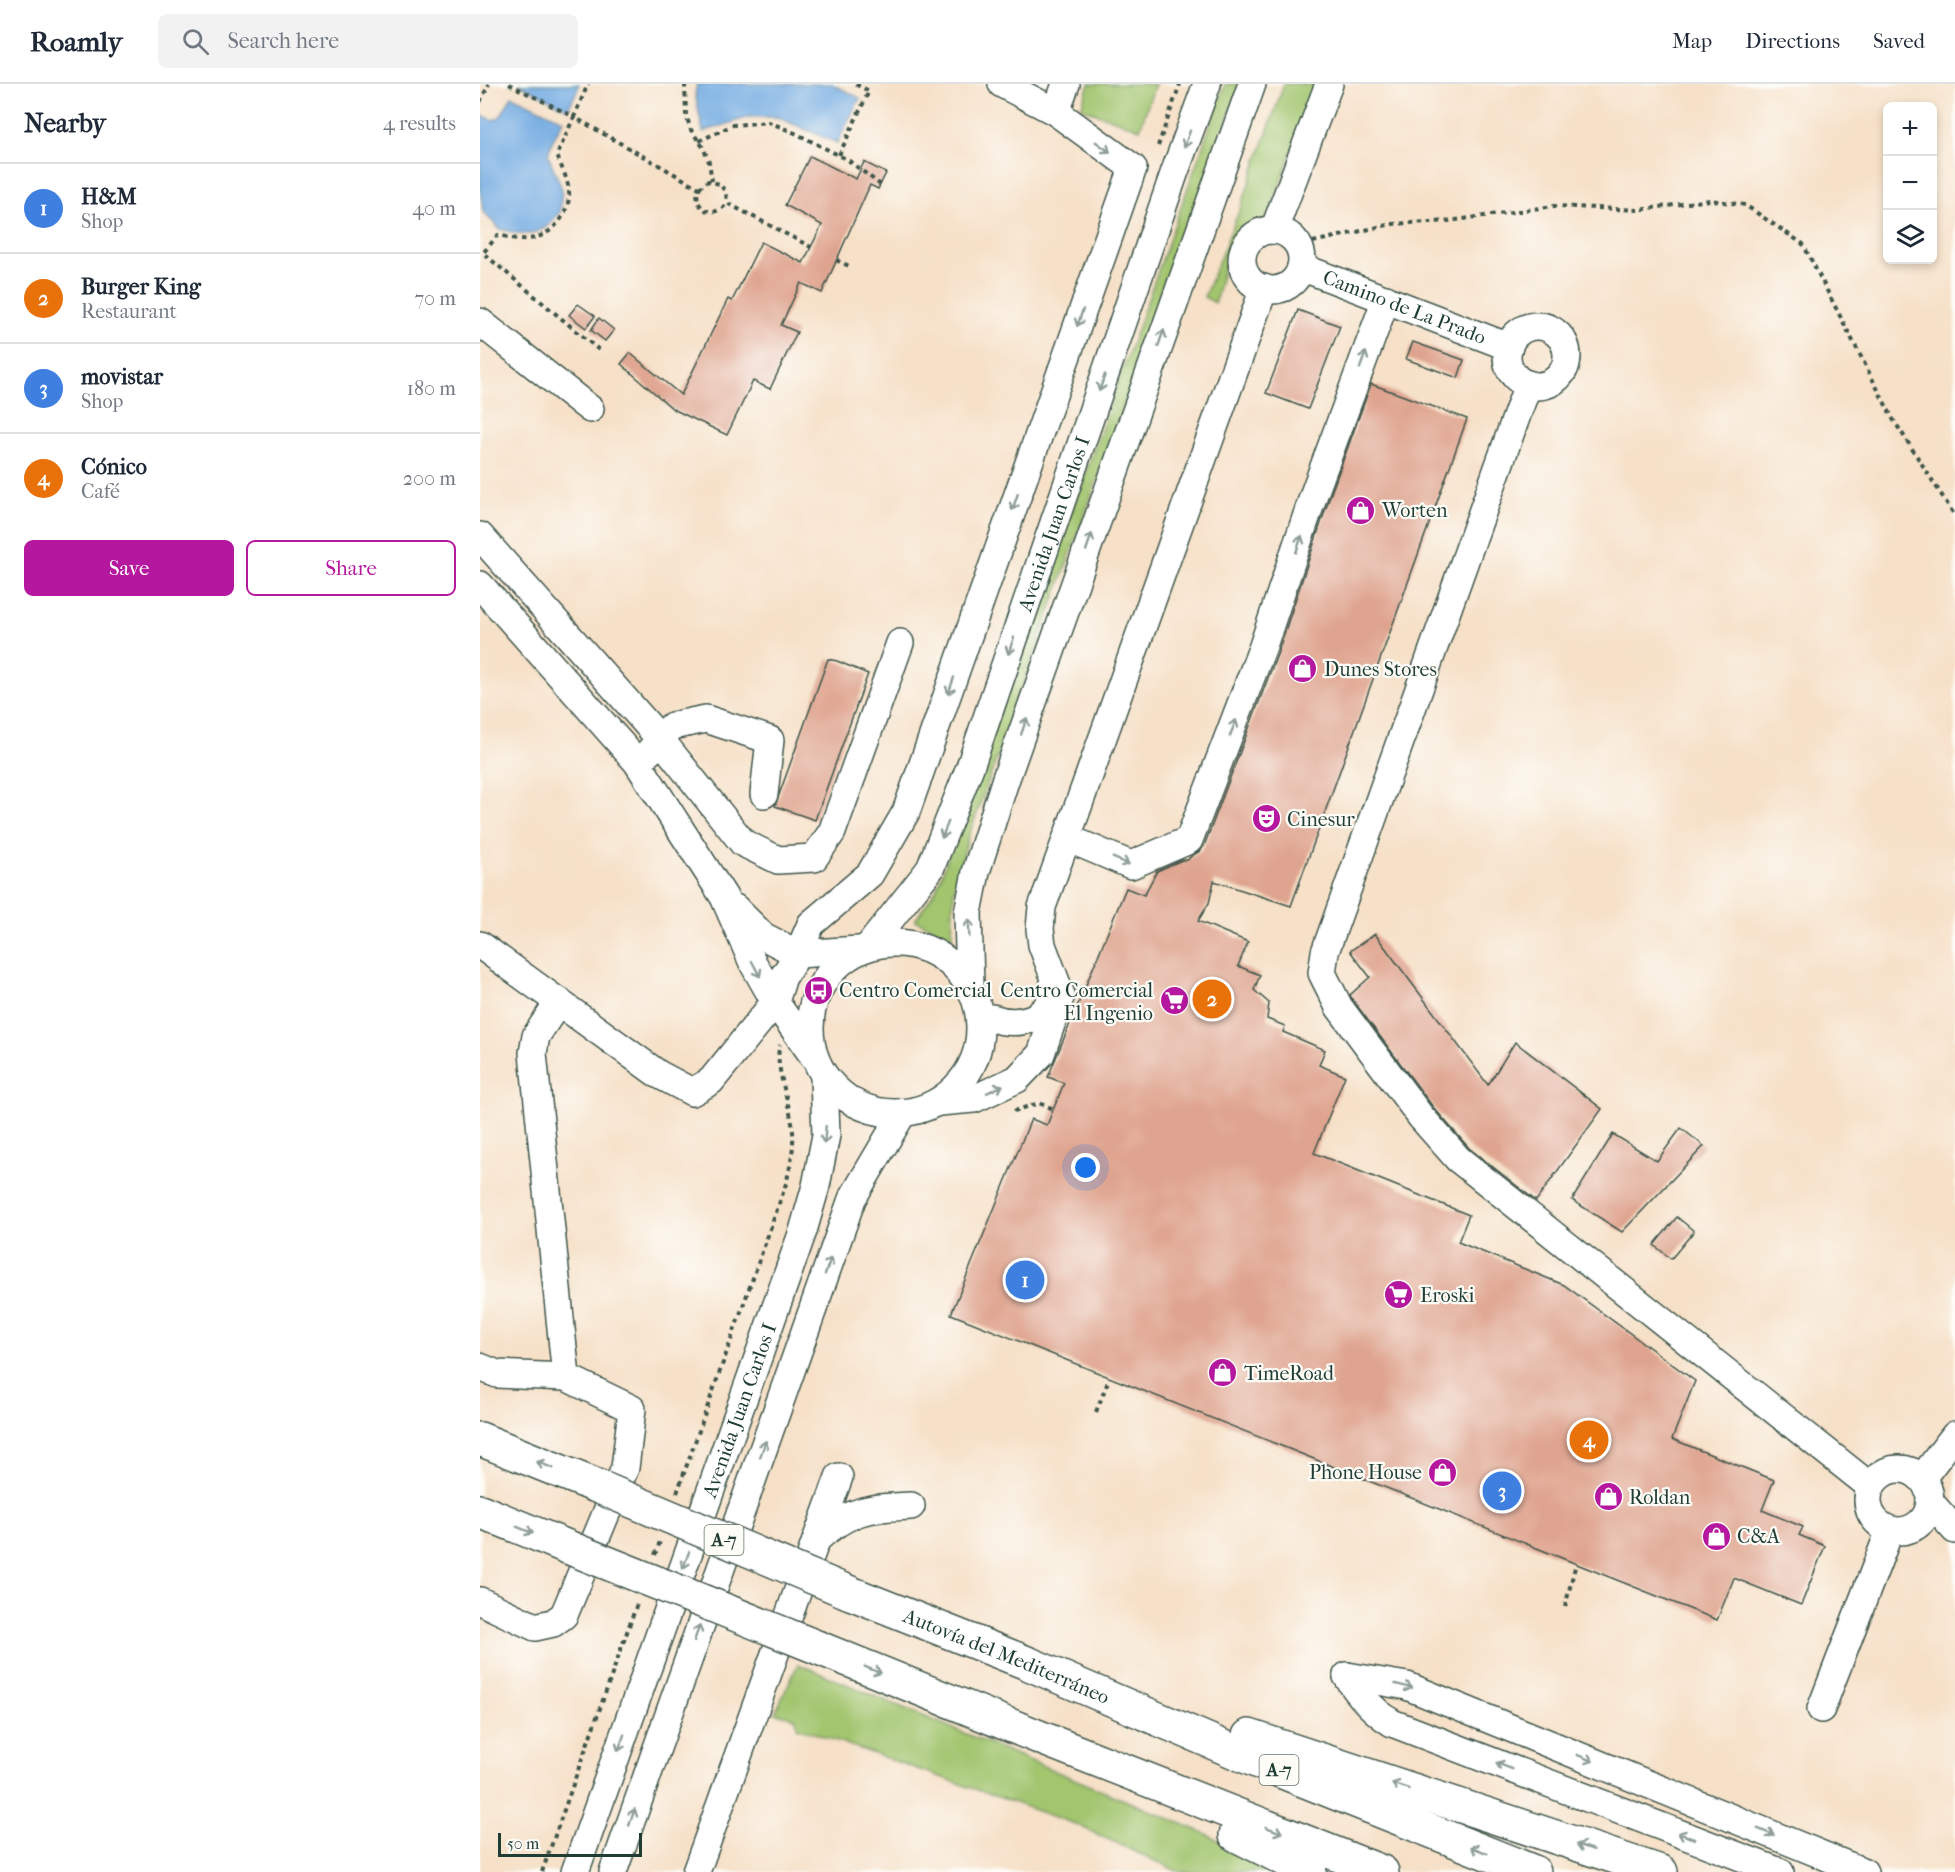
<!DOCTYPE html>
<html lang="en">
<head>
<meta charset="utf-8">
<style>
  :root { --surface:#fff; --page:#f2f2f3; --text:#1f2937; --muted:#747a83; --line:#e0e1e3; --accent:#b5179e }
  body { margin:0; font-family:"IM FELL French Canon",serif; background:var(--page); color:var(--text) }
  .controls { position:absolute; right:18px; top:18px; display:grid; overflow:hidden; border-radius:9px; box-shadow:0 3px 9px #0003 }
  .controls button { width:54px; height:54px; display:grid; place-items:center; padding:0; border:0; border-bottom:2px solid var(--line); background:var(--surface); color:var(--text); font:30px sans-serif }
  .scale { position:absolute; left:18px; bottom:15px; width:144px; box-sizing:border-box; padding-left:6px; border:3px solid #1f3d34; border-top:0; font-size:16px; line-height:21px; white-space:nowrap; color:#1f3d34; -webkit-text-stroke:4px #fdfcf7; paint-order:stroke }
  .you { position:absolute; left:606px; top:1084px; width:21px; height:21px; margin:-15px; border:4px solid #fff; border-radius:50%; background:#1a73e8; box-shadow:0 0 0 9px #1a73e833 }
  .badge { display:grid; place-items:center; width:39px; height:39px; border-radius:50%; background:var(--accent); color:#fff; font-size:20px; font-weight:700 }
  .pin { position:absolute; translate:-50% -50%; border:3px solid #fff; box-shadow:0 2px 6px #0006 }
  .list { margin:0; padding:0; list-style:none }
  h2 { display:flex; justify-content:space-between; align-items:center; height:78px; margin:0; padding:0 24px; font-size:26px }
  h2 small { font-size:20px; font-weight:400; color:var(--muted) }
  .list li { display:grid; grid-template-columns:39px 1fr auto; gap:18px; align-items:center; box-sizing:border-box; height:90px; padding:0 24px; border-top:2px solid var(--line) }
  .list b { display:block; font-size:22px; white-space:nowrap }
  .list p { margin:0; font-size:20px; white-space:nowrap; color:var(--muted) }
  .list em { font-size:20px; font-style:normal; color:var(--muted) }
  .actions { display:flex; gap:12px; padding:18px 24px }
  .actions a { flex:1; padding:14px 0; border:2px solid var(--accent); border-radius:9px; text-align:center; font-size:21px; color:var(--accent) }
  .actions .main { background:var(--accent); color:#fff }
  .icon { flex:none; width:33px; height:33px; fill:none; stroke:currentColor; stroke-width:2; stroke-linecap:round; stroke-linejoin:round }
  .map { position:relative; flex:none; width:1475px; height:1788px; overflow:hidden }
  header { display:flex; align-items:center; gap:36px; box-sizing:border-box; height:84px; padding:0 30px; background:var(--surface); border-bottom:2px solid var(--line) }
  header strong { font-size:28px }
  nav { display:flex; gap:33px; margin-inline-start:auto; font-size:21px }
  .search { width:420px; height:54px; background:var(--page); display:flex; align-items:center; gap:15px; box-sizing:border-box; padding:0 21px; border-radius:9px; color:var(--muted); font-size:22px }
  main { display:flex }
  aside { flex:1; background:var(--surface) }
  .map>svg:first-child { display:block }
  .green { fill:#a2c56e; stroke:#608151; stroke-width:1.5 }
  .water { fill:#73abe2; stroke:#49748b; stroke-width:1.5 }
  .building { fill:#dfa48f }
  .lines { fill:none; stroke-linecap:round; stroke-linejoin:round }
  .minor-casing { stroke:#3f554a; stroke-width:30 }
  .highway-casing { stroke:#3f554a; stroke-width:36 }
  .path { stroke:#3f554a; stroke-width:4; stroke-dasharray:4.5 4.5; stroke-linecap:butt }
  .minor { stroke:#fff; stroke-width:27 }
  .highway { stroke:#fff; stroke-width:33 }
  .highway-bridge-casing { stroke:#3f554a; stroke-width:36; stroke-linecap:butt }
  .highway-bridge { stroke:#fff; stroke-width:33 }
  .oneway { stroke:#8f9e9a }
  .labels { text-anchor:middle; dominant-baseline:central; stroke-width:4.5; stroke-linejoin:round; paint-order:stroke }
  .shield { fill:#fdfcf7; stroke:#62766e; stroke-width:1.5 }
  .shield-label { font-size:18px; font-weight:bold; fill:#1f3d34 }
  .street-label { font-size:20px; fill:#1f3d34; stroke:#fdfcf7 }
  .poi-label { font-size:20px; fill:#1f3d34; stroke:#fdfcf7; text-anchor:start }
</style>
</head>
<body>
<header>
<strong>Roamly</strong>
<div class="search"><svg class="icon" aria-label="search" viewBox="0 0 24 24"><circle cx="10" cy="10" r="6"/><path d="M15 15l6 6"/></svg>Search here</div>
<nav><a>Map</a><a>Directions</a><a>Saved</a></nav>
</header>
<main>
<aside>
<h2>Nearby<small>4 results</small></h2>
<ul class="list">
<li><span class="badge" style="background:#3f7fe0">1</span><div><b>H&amp;M</b><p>Shop</p></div><em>40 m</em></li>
<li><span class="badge" style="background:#e8710a">2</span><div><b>Burger King</b><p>Restaurant</p></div><em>70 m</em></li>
<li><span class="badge" style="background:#3f7fe0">3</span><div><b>movistar</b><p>Shop</p></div><em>180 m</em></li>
<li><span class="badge" style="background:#e8710a">4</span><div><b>Cónico</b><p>Café</p></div><em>200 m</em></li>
</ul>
<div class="actions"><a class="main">Save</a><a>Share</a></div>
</aside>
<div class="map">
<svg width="1475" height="1788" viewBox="0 0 1475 1788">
  <rect width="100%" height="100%" fill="#fdfcf7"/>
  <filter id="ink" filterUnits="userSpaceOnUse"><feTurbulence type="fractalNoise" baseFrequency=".0167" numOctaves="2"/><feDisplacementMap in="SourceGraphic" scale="12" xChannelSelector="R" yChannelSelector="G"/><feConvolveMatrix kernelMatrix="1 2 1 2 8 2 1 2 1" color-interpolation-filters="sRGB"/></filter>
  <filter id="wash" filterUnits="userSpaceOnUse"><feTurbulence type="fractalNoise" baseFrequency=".008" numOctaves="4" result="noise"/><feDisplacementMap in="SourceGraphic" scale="24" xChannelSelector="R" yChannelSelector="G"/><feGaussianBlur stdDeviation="1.35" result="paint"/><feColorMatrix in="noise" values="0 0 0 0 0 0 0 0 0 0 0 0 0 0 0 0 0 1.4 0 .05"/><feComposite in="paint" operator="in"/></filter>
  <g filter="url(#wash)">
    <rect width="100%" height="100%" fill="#f6e0c7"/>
    <!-- green -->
    <g class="green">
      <path d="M609,0H675L660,45L601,24Z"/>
      <path d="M745,0H760L488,754L474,805L472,854L435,836L456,806Z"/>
      <path d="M804,0H837L788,131L762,153L755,179L744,183L735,219L724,213L762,120Z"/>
      <path d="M318,1580L724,1749L805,1788H699L595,1740L317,1643L316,1634L295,1629Z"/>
    </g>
    <!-- water -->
    <g class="water">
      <path d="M39,0H99L97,7L88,25Z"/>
      <path d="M217,0H352L380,14L357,59L297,33H269L223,48L215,10Z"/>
      <path d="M32,12L83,36L72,58L68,71L82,105L80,128L67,143L51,150L36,149L20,145L3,128L0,102V32L1,31L13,36L20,33Z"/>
    </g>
    <g id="blocks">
      <!-- building -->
      <g class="building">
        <path d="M330,72L376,95L384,78L406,89L398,105L390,101L342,209L321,199L301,241L317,248L290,305L273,297L247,351L193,325L141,280L150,269L201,311L248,215L252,217L281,158L323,179L342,141L305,121Z"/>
        <path d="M98,220L115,232L106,244L89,231Z"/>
        <path d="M818,226L860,242L828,325L786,309Z"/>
        <path d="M119,234L134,246L125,257L111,246Z"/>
        <path d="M933,258L984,276L978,294L926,275Z"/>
        <path d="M891,300L987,335L811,822L734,797L729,819L718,837L768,858L758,882L780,891L774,906L789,919L787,935L805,942L803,948L845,966L839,981L865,992L834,1069L989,1131L978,1158L1084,1201L1215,1297L1192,1355L1294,1396L1282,1426L1323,1443L1319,1451L1345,1462L1321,1521L1254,1494L1237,1536L471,1230L551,1035L567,1041L584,999L568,993L646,804L664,811L677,787L702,776H708L710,773L720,767L724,762L798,568L850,412Z"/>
        <path d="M348,575L357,577L388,590L335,736L295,722Z"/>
        <path d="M895,850L1008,1001L1035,958L1122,1025L1056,1117L989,1064L953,1023L872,915L870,911L890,893L870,867Z"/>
        <path d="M1201,1044L1224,1062L1142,1148L1092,1116L1133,1050L1177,1077Z"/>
        <path d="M1197,1133L1214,1147L1191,1175L1174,1161Z"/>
      </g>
    </g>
  </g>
  <g filter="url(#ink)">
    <use href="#blocks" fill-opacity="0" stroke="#3f554a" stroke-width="1.5"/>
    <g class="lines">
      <defs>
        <g id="minor">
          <path d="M576,28L586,0"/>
          <path d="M794,146L849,0"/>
          <circle cx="792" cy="176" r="30"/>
          <path id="s1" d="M821,183L1029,263"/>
          <path d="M0,238L110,325"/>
          <circle cx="1057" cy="272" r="30"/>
          <path d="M1048,300L845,868L842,889L859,923L941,1033L978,1075L1391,1403"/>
          <path d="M0,452L181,656L263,759L298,776L334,774L352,748L420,559"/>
          <path d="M0,501L157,678L244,813L273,879L295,918L231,997L212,1008L178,990L0,861"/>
          <path d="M169,668L192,642L226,635L290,656L284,710"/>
          <path d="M587,754L651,781L709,756L783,562L835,407L906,215"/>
          <path d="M255,824L283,852L318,870L378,866"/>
          <circle cx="415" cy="944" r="85"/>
          <path id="s2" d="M389,862L450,785L490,683L695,87L727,0"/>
          <path d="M490,902L488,829L496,788L525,697L772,0"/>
          <path d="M512,934C538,943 572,936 573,903"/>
          <path d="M334,973L295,918L303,893L318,870L331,840L390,790L426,728L653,84L576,28L522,0"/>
          <path d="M459,1018L494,1015L537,995L561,970L581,911L562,861L560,845L562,823L784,204"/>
          <path d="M0,1283L17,1290L86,1293"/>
          <circle cx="1419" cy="1416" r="31"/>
          <path d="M1442,1394L1475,1351"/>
          <path d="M1450,1418L1475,1446"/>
          <path d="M337,1455C371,1425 387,1424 431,1422"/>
          <path d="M0,1517L55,1543L73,1539L84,1531L145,1384L152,1325L86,1293L53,969L56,952L79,917"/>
          <path d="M867,1592L927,1602L1384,1788"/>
          <path d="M867,1592C879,1612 892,1626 912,1639L1300,1788"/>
          <path d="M1341,1625L1410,1446"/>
          <path id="s3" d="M95,1788L323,1147L336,1102L346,1051L344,993"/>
          <path d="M133,1788L372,1115L422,1030"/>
          <path d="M216,1788L359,1393"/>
        </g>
        <g id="highway">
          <path d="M0,1355L119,1403"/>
          <path d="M0,1427L90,1464"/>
          <path id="s4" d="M368,1508L547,1579L788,1682L1054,1788"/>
          <path d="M339,1564L564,1655L902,1788"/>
          <path d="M769,1652L1181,1788"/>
          <path d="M756,1751L830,1788"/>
        </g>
      </defs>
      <!-- minor casing -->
      <use href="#minor" class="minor-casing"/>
      <!-- highway casing -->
      <use href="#highway" class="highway-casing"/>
      <!-- path -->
      <g class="path">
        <path d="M29,0L94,33L108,0"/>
        <path d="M205,0L206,31L211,46L223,63L229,78L232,97"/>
        <path d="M0,18L9,0"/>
        <path d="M219,57L253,41L289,38L315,49L368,76L402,102"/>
        <path d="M678,62L700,0"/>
        <path d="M359,71L389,7L375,0"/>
        <path d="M219,104L228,97L240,100L246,109L247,119"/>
        <path d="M824,160L912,140L969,137L1074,122L1158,126L1230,116L1265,121L1323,160L1413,335L1475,432"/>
        <path d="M356,176L369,182"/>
        <path d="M119,266L3,169L18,151C28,153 37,156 46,155C70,155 91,130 89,107C88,95 81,83 77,71L94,33L219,104C211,124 234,137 247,119L331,163"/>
        <path d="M534,1027L559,1019L574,1025"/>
        <path d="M616,1328L629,1295"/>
        <path d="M197,1409L305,1103C310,1085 314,1067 313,1048C312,1025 293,979 300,961"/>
        <path d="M175,1471L181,1455"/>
        <path d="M1085,1523L1096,1479"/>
        <path d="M62,1788L158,1517"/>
      </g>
      <!-- minor -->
      <use href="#minor" class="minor"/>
      <!-- highway -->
      <use href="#highway" class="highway"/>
      <defs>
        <g id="highway-bridge">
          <path d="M119,1403L368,1508"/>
          <path d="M90,1464L339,1564"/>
        </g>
      </defs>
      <!-- highway-bridge casing -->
      <use href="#highway-bridge" class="highway-bridge-casing"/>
      <!-- highway-bridge -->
      <use href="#highway-bridge" class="highway-bridge"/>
    </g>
    <!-- one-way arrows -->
    <defs><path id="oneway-shaft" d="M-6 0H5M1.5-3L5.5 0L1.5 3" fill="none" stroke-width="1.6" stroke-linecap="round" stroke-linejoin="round" transform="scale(1.5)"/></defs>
    <g class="oneway">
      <use href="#oneway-shaft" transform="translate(707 55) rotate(110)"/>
      <use href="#oneway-shaft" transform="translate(623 63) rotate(36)"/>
      <use href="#oneway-shaft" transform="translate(600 234) rotate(109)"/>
      <use href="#oneway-shaft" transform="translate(681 254) rotate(-71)"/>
      <use href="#oneway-shaft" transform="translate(883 276) rotate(-70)"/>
      <use href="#oneway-shaft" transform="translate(622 299) rotate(109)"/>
      <use href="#oneway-shaft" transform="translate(535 418) rotate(109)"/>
      <use href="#oneway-shaft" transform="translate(609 458) rotate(-71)"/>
      <use href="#oneway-shaft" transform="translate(819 460) rotate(-71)"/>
      <use href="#oneway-shaft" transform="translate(531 562) rotate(109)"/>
      <use href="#oneway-shaft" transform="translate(471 602) rotate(109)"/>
      <use href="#oneway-shaft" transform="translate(544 642) rotate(-71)"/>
      <use href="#oneway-shaft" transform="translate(753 644) rotate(-69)"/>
      <use href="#oneway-shaft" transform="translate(465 746) rotate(112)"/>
      <use href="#oneway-shaft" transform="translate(641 777) rotate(22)"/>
      <use href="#oneway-shaft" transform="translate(489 844) rotate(-92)"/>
      <use href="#oneway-shaft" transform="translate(276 885) rotate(62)"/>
      <use href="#oneway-shaft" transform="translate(515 1005) rotate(-25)"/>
      <use href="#oneway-shaft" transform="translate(345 1051) rotate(95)"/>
      <use href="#oneway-shaft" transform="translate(348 1182) rotate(-70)"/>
      <use href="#oneway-shaft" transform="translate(283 1365) rotate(-70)"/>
      <use href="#oneway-shaft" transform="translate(65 1381) rotate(-158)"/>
      <use href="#oneway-shaft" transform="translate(45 1446) rotate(22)"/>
      <use href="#oneway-shaft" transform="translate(206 1476) rotate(110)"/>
      <use href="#oneway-shaft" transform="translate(217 1549) rotate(-70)"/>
      <use href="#oneway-shaft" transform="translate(393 1586) rotate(22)"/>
      <use href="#oneway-shaft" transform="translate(924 1602) rotate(14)"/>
      <use href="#oneway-shaft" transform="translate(141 1659) rotate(110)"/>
      <use href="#oneway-shaft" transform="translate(1105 1674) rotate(22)"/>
      <use href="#oneway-shaft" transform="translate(1024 1682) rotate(-159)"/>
      <use href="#oneway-shaft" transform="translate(920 1702) rotate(-162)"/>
      <use href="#oneway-shaft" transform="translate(152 1733) rotate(-71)"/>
      <use href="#oneway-shaft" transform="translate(794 1746) rotate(21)"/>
      <use href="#oneway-shaft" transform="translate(1286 1748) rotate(22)"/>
      <use href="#oneway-shaft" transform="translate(1206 1752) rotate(-159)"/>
      <use href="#oneway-shaft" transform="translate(1105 1763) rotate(-162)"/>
      <use href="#oneway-shaft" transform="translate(999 1766) rotate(-158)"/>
    </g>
  </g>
  <!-- icons -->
  <defs>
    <symbol id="shop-disc" viewBox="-11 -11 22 22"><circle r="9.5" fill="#b5179e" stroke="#fdfcf7"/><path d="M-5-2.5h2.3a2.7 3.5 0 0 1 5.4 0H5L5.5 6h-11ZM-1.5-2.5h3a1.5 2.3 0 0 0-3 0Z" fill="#fff"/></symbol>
    <symbol id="theatre-disc" viewBox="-11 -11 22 22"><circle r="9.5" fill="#b5179e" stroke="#fdfcf7"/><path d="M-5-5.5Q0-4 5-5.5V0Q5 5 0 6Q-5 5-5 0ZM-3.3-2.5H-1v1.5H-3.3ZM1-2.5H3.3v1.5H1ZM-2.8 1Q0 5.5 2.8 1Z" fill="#fff"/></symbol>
    <symbol id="bus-disc" viewBox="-11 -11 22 22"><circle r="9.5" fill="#b5179e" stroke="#fdfcf7"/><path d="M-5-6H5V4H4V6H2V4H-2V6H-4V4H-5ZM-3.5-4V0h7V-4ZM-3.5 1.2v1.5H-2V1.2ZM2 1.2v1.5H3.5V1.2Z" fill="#fff"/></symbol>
    <symbol id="supermarket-disc" viewBox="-11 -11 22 22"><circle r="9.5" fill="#b5179e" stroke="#fdfcf7"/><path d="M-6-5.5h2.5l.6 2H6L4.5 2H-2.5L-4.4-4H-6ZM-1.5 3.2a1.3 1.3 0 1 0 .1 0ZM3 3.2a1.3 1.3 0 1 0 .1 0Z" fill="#fff"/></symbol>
  </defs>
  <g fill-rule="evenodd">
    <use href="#shop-disc" x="864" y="410" width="33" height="33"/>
    <use href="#shop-disc" x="806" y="568" width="33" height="33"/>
    <use href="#theatre-disc" x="770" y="718" width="33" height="33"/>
    <use href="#bus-disc" x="322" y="890" width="33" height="33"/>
    <use href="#supermarket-disc" x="678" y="900" width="33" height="33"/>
    <use href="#supermarket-disc" x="902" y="1194" width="33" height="33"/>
    <use href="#shop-disc" x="726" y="1272" width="33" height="33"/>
    <use href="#shop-disc" x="946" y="1372" width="33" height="33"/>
    <use href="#shop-disc" x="1112" y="1396" width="33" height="33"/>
    <use href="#shop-disc" x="1220" y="1436" width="33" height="33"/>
  </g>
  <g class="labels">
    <!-- shield labels -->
    <g class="shield">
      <rect x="224.5" y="1441" width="39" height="30" rx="4.5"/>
      <rect x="779.5" y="1671" width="39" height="30" rx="4.5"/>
    </g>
    <g class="shield-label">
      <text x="244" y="1456">A-7</text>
      <text x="799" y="1686">A-7</text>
    </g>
    <!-- street labels -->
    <g class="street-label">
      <text stroke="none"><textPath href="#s1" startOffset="111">Camino de La Prado</textPath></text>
      <text stroke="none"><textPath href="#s2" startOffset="465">Avenida Juan Carlos I</textPath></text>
      <text stroke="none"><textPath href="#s3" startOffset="490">Avenida Juan Carlos I</textPath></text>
      <text stroke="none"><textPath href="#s4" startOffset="171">Autovía del Mediterráneo</textPath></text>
    </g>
    <!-- poi labels -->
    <g class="poi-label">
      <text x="902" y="426">Worten</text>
      <text x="844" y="585">Dunes Stores</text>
      <text x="807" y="735">Cinesur</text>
      <text x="359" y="906">Centro Comercial</text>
      <text x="673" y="906" text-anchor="end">Centro Comercial<tspan x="673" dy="23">El Ingenio</tspan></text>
      <text x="940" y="1211">Eroski</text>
      <text x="764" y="1289">TimeRoad</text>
      <text x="942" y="1388" text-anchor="end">Phone House</text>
      <text x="1149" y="1413">Roldan</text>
      <text x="1257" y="1452">C&amp;A</text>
    </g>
  </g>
</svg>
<div class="controls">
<button>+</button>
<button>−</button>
<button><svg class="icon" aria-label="layers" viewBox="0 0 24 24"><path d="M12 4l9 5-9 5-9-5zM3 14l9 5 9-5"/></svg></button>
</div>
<div class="scale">50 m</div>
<div class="you"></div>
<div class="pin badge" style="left:545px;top:1196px;background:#3f7fe0">1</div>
<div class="pin badge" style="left:732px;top:915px;background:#e8710a">2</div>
<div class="pin badge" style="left:1022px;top:1407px;background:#3f7fe0">3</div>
<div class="pin badge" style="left:1109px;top:1356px;background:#e8710a">4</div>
</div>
</main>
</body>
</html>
